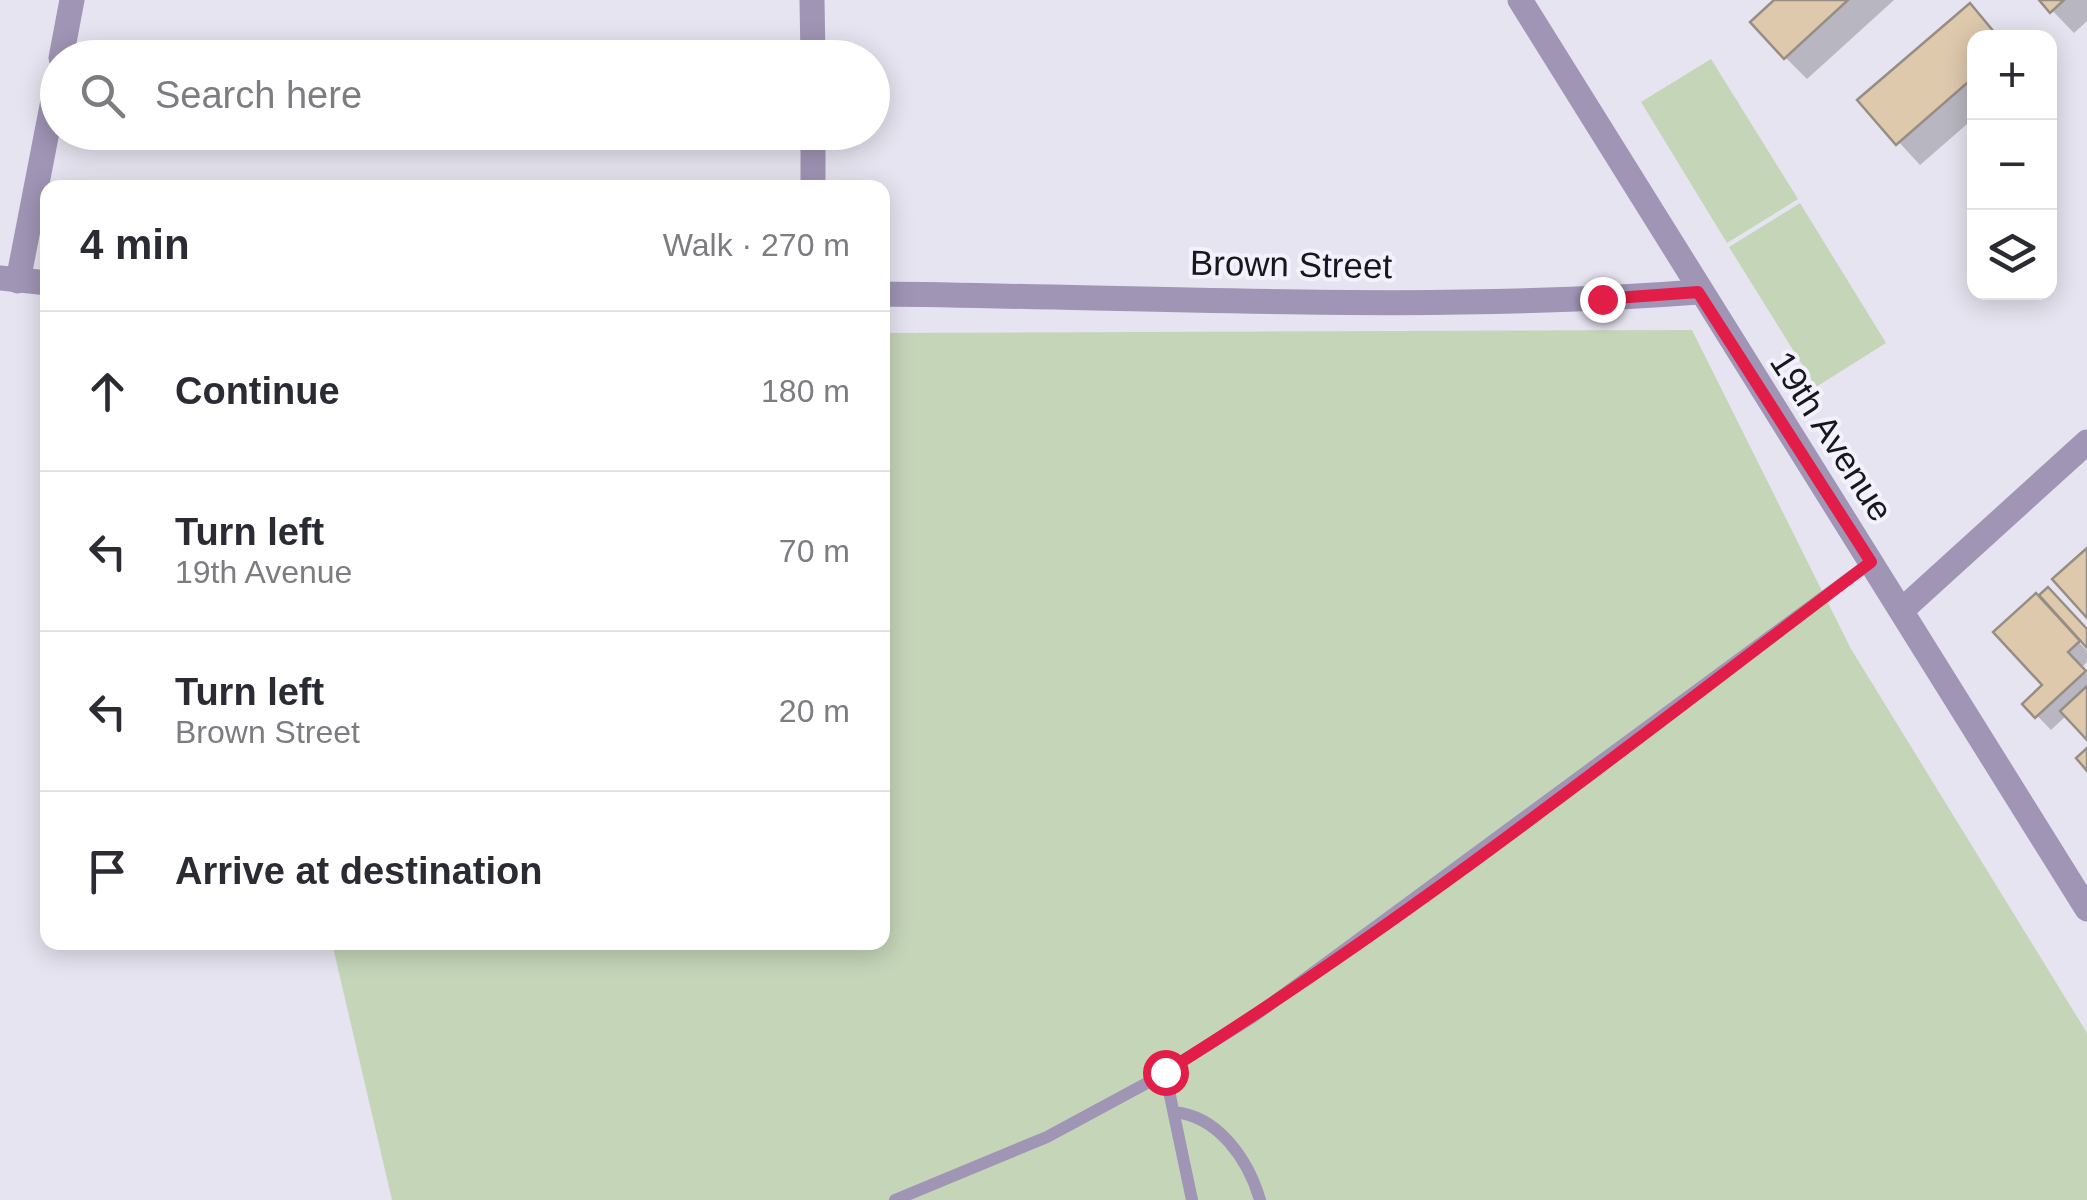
<!DOCTYPE html>
<html lang="en">
<head>
<meta charset="utf-8">
<style>
  :root { --surface:#fff; --page:#f7f7f7; --text:#2b2b33; --muted:#7c7c81; --line:#e1e1e2 }
  body { margin:0; font-family:Helvetica,sans-serif; background:var(--page); color:var(--text) }
  .controls { position:absolute; right:30px; top:30px; display:grid; overflow:hidden; border-radius:20px; box-shadow:0 5px 25px #0003 }
  .controls button { width:90px; height:90px; display:grid; place-items:center; padding:0; border:0; border-bottom:2px solid var(--line); background:var(--surface); color:var(--text); font:50px sans-serif }
  .stop { position:absolute; width:30px; height:30px; margin:-22px; border:8px solid #e11d48; border-radius:50%; background:#fff }
  .stop.end { background:#e11d48; border-color:#fff; box-shadow:0 2px 10px #0008 }
  .list { margin:0; padding:0; list-style:none }
  h2 { display:flex; justify-content:space-between; align-items:center; height:130px; margin:0; padding:0 40px; font-size:42px }
  h2 small { font-size:32px; font-weight:400; color:var(--muted) }
  .list li { display:grid; grid-template-columns:65px 1fr auto; gap:30px; align-items:center; box-sizing:border-box; height:160px; padding:0 40px; border-top:2px solid var(--line) }
  .list b { display:block; font-size:38px; white-space:nowrap }
  .list p { margin:0; font-size:32px; white-space:nowrap; color:var(--muted) }
  .list em { font-size:32px; font-style:normal; color:var(--muted) }
  .icon { flex:none; width:55px; height:55px; fill:none; stroke:currentColor; stroke-width:2; stroke-linecap:round; stroke-linejoin:round }
  .map { position:relative; flex:none; width:2087px; height:1200px; overflow:hidden }
  .search { position:absolute; background:var(--surface); box-shadow:0 5px 25px #0003; left:40px; top:40px; width:850px; height:110px; display:flex; align-items:center; gap:25px; box-sizing:border-box; padding:0 35px; border-radius:55px; color:var(--muted); font-size:38px }
  .panel { position:absolute; background:var(--surface); box-shadow:0 5px 25px #0003; left:40px; top:180px; width:850px; height:770px; border-radius:20px }
  .map>svg:first-child { display:block }
  .green { fill:#c5d5b8 }
  .shadow { fill:#0003 }
  .building { fill:#dfc9ad; stroke:#968e85; stroke-width:2.5 }
  .lines { fill:none; stroke-linecap:round; stroke-linejoin:round }
  .lane { stroke:#a095b5; stroke-width:12 }
  .street { stroke:#a095b5; stroke-width:25 }
  .route { stroke:#e11d48; stroke-width:12 }
  .labels { text-anchor:middle; dominant-baseline:central; stroke-width:8; stroke-linejoin:round; paint-order:stroke }
  .street-label { font-size:35px; fill:#18181c; stroke:#f3f1fe }
</style>
</head>
<body>
<div class="map">
<svg width="2087" height="1200" viewBox="0 0 2087 1200">
  <rect width="100%" height="100%" fill="#e6e4f0"/>
  <!-- green -->
  <g class="green">
    <path d="M1711,59L1798,199L1727,243L1641,102Z"/>
    <path d="M1800,203L1886,343L1816,387L1729,247Z"/>
    <path d="M1692,330L1851,649L2087,1033V1200H392L332,943L882,942L883,333Z"/>
  </g>
  <!-- shadow -->
  <g class="shadow">
    <path d="M1777,0H1894L1807,79L1785,57Z"/>
    <path d="M2042,0H2087V21L2074,33Z"/>
    <path d="M1970,7L1999,38H1974V118L1920,165L1861,101Z"/>
    <path d="M2050,611L2087,651V662L2081,668L2087,674V736L2067,715L2051,730L2026,704L2046,685Z"/>
  </g>
  <!-- building -->
  <g class="building">
    <path d="M1774,0H1848L1784,59L1750,22Z"/>
    <path d="M2039,0H2064L2050,13Z"/>
    <path d="M1970,3L1999,38H1974V77L1896,145L1857,100Z"/>
    <path d="M2087,548V618L2052,579Z"/>
    <path d="M2048,587L2087,629V648L2039,595Z"/>
    <path d="M2036,593L2080,641L2068,652L2086,671L2035,718L2022,704L2042,685L1993,632Z"/>
    <path d="M2087,686V740L2060,711Z"/>
    <path d="M2087,748V771L2076,758Z"/>
  </g>
  <g class="lines">
    <!-- lane -->
    <g class="lane">
      <path d="M1165,1072L1192,1200"/>
      <path d="M1174,1112C1218,1116 1248,1159 1260,1200"/>
      <path d="M895,1200L1047,1137L1147,1083L1253,1017L1871,562"/>
    </g>
    <!-- street -->
    <g class="street">
      <path d="M812,0L813,58"/>
      <path d="M1520,0L2087,909"/>
      <path d="M61,58L72,0"/>
      <path d="M813,132V188"/>
      <path d="M0,278L48,283"/>
      <path d="M18,281L58,75"/>
      <path d="M882,294C1154,297 1428,313 1698,292"/>
      <path d="M1902,610L2087,442"/>
    </g>
  </g>
  <g class="lines">
    <!-- route -->
    <path class="route" d="M1165,1072C1411,919 1640,736 1871,562L1698,292L1602,299"/>
  </g>
  <g class="labels">
    <!-- street labels -->
    <g class="street-label">
      <text transform="translate(1291 264) rotate(1)">Brown Street</text>
      <text transform="translate(1832 436) rotate(57)">19th Avenue</text>
    </g>
  </g>
</svg>
<div class="controls">
<button>+</button>
<button>−</button>
<button><svg class="icon" aria-label="layers" viewBox="0 0 24 24"><path d="M12 4l9 5-9 5-9-5zM3 14l9 5 9-5"/></svg></button>
</div>
<div class="stop" style="left:1165px;top:1072px"></div>
<div class="stop end" style="left:1602px;top:299px"></div>
<div class="search"><svg class="icon" aria-label="search" viewBox="0 0 24 24"><circle cx="10" cy="10" r="6"/><path d="M15 15l6 6"/></svg>Search here</div>
<section class="panel">
<h2>4 min<small>Walk · 270 m</small></h2>
<ul class="list">
<li><svg class="icon" aria-label="ahead" viewBox="0 0 24 24"><path d="M12 20V5M6 11l6-6 6 6"/></svg><div><b>Continue</b></div><em>180 m</em></li>
<li><svg class="icon" aria-label="left" viewBox="0 0 24 24"><path d="M17 20v-9H6M10 6l-5 5 5 5"/></svg><div><b>Turn left</b><p>19th Avenue</p></div><em>70 m</em></li>
<li><svg class="icon" aria-label="left" viewBox="0 0 24 24"><path d="M17 20v-9H6M10 6l-5 5 5 5"/></svg><div><b>Turn left</b><p>Brown Street</p></div><em>20 m</em></li>
<li><svg class="icon" aria-label="arrive" viewBox="0 0 24 24"><path d="M6 21V4h12l-3 4 3 4H6"/></svg><div><b>Arrive at destination</b></div></li>
</ul>
</section>
</div>
</body>
</html>
